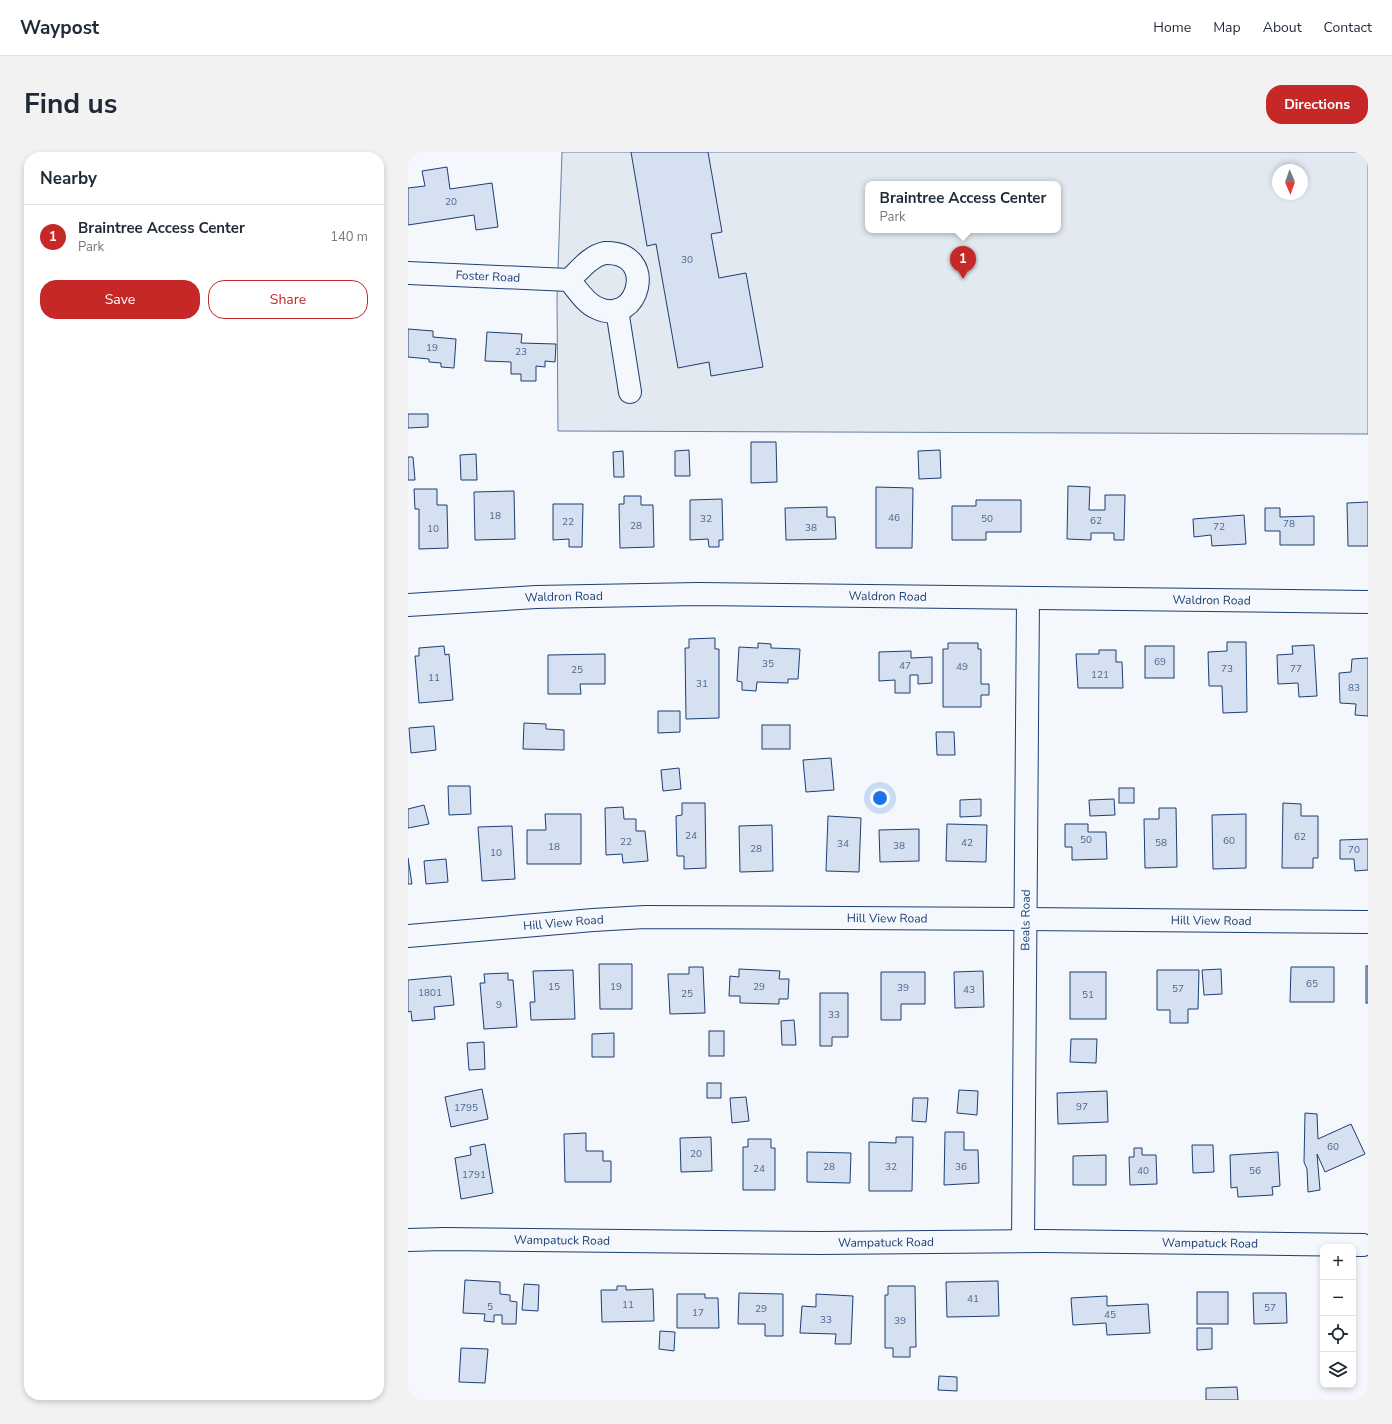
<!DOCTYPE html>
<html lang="en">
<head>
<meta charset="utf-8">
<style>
  :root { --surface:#fff; --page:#f2f2f3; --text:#1f2937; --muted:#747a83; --line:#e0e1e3; --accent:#c62828 }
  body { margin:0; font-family:"Nunito Sans",sans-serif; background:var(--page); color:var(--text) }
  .controls { position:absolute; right:12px; bottom:12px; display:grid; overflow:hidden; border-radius:8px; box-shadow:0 2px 6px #0003 }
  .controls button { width:36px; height:36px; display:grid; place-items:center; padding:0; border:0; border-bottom:1px solid var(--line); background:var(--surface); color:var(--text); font:20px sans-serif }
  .compass { position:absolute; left:864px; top:12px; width:36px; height:36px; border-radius:50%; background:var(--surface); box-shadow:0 2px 6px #0003; rotate:178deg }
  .you { position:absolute; left:472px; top:646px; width:14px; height:14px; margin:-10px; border:3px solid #fff; border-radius:50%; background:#1a73e8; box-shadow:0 0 0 6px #1a73e833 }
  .badge { display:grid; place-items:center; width:26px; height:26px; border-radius:50%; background:var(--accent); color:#fff; font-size:13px; font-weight:700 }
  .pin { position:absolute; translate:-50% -33px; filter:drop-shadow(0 1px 2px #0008) }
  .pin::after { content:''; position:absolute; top:21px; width:14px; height:12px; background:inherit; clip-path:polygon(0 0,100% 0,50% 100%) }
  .popup { position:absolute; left:457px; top:29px; width:196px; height:52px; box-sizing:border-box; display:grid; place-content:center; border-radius:8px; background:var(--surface); filter:drop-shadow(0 1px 3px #0005); font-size:13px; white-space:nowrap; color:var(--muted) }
  .popup b { font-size:15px; color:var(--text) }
  .popup::after { content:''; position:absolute; left:50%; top:100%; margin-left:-8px; border:8px solid transparent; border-top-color:var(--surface) }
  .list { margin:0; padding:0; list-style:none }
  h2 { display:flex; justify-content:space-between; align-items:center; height:52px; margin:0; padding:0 16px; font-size:17px }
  h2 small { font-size:13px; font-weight:400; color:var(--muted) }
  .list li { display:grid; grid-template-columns:26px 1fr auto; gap:12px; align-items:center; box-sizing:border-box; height:64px; padding:0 16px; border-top:1px solid var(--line) }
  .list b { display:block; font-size:15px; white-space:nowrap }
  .list p { margin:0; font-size:13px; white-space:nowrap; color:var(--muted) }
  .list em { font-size:13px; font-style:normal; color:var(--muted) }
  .actions { display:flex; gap:8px; padding:12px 16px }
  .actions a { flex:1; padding:9px 0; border:1px solid var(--accent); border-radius:16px; text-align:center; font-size:14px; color:var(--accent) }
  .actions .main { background:var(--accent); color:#fff }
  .icon { flex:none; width:22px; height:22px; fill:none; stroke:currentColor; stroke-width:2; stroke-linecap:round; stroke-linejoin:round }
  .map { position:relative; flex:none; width:960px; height:1248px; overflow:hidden; border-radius:16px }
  header { display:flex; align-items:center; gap:24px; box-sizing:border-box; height:56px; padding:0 20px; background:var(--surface); border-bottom:1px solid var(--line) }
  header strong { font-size:19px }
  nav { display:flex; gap:22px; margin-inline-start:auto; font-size:14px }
  .intro { display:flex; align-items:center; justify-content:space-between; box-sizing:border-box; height:96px; padding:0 24px }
  h1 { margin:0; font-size:28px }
  .button { padding:10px 18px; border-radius:16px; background:var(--accent); color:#fff; font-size:14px; font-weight:700 }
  main { display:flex; gap:24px; padding:0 24px }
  aside { flex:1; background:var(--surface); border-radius:16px; box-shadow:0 2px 6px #0003 }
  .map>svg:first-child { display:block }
  .green { fill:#e3e9f0; stroke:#687fa3; fill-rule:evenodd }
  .building { fill:#d5e0f0; stroke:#1d3f73 }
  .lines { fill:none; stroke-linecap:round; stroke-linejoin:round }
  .minor-casing { stroke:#1d3f73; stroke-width:24 }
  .minor { stroke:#f4f7fb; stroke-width:22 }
  .labels { text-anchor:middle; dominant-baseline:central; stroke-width:3; stroke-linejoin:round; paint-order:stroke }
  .number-label { font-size:10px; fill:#4b6792 }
  .street-label { font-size:12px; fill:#1d3f73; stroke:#f4f7fb }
</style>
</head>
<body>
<header>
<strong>Waypost</strong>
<nav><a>Home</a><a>Map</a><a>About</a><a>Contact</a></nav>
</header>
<div class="intro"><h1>Find us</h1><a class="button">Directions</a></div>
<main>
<aside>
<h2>Nearby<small></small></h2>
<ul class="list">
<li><span class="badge">1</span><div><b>Braintree Access Center</b><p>Park</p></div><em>140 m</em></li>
</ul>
<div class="actions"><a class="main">Save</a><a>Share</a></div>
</aside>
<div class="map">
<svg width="960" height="1248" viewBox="0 0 960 1248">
  <rect width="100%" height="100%" fill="#f4f7fb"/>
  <!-- green -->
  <path class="green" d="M154,0H960V282L150,279L149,147ZM870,18H894V42H870ZM460,32H650V78H460Z"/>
  <!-- building -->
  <g class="building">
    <path d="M223,0H300L314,80L303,82L311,126L338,121L355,215L303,224L301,210L270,216L248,92L239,94Z"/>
    <path d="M39,15L42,37L84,31L90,75L68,78L66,63L0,73V36L17,34L14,19Z"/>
    <path d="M0,177L25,179V185L48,187L46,216L33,215V211L21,210V207L0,205Z"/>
    <path d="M79,180L114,182L113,191L148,192L147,210L137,209V215L128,214V229H113V222H103V210L77,209Z"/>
    <path d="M0,262H20V275L0,276Z"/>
    <path d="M343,290H368L369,330L343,331Z"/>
    <path d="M281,298L282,324H267V299Z"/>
    <path d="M532,298L533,326L511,327L510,299Z"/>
    <path d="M215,299L216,325H206L205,300Z"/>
    <path d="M68,302L69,328H53L52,303Z"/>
    <path d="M0,305H5L7,328H0Z"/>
    <path d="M660,334L682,335L681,358H697V343H717L716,388H706V381H683V388L659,387Z"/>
    <path d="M468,335L505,336L504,396H468Z"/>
    <path d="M6,337H29V353H39L40,396L11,397V357H7Z"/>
    <path d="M106,339L107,387L67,388L66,340Z"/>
    <path d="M216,344H233V353H245L246,395L212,396L211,352H216Z"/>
    <path d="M314,347L315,388H311V395H301L300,387L282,388V348Z"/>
    <path d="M568,348H613V380H578V388H544V354H568Z"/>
    <path d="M960,350V394H940L939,351Z"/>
    <path d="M145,352H175L174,395H161V387L145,388Z"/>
    <path d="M419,355V365H427L428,387L378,388L377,356Z"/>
    <path d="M857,356H872V365L906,364V393H872V379H857Z"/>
    <path d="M836,363L838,392L804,394L803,383L786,385L785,367Z"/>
    <path d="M307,486V497H311V566L278,567L277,496H281V487Z"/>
    <path d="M819,490H838L839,560L815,561L814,534H801L800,500L819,499Z"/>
    <path d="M350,491L363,492V496L392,497L390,527H380V531L349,530L348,539L334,538V530L329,529L331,495L350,496Z"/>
    <path d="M540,491H570V497H573V532H581V543H573V555H535V497H540Z"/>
    <path d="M906,493L909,544L891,545L890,531L870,532L869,503L885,502L884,494Z"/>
    <path d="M36,494L37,503L41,502L45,548L11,551L7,504H11V496Z"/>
    <rect x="737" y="494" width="29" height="32"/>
    <path d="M691,498H708V510H714L715,536H670L668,502H691Z"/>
    <path d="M503,499V506L524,505V531L510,532V523H502V541H487V528L471,529V500Z"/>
    <path d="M197,502V532H172L173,542H140V503Z"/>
    <path d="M960,506V564L947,563L948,552L932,551L931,521L943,520L944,507Z"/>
    <path d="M250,559H272V580L250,581Z"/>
    <path d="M116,571L138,572V577L156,578V598L115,597Z"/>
    <rect x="354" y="573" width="28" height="24"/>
    <path d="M26,574L28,598L3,601L1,576Z"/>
    <path d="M528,580H546L547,603H529Z"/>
    <path d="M423,606L426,638L398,640L395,608Z"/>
    <path d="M271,616L273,637L255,639L253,618Z"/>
    <path d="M40,634H62L63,662L41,663Z"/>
    <rect x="711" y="636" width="15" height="15"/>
    <path d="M573,647V664L552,665V648Z"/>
    <path d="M706,647L707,663L682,664L681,648Z"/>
    <path d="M274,651H297L298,716L276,717V704H269L268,664L274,663Z"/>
    <path d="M875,651L893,652V664H910V706H905V716H874Z"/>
    <path d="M16,653L21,672L0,676V657Z"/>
    <path d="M215,655L216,667H228V679H237L240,709L215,711L214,702L198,703L197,656Z"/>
    <path d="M751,656H768L769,715L737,716L736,667H751Z"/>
    <path d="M137,662H173V712H119V678H138Z"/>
    <path d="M838,662V716L805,717L804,663Z"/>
    <path d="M420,664L453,666L451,720L418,719Z"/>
    <path d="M539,672L579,673L578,710L538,709Z"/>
    <path d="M657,672H680V680H698L699,707L664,708V695H657Z"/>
    <path d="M364,673L365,719L332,720L331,674Z"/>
    <path d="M104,674L107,727L74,729L70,675Z"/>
    <path d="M511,677V709L472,710L471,678Z"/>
    <path d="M960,687V718L947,719L946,707H932V688Z"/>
    <path d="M0,706L4,732H0Z"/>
    <path d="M38,707L40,730L18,732L16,709Z"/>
    <path d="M191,812H224V857H192Z"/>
    <rect x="958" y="814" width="2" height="37"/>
    <path d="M281,815H295L297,861L262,862L260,822H281Z"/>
    <path d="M883,815H926V850H882Z"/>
    <path d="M331,817L372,819L371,827H381L380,847H371V852L332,851V844H321L322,824L331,825Z"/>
    <path d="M813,817L814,842L796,843L794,818Z"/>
    <path d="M165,818L167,867L123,868L122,850H127L125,819Z"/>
    <path d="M749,818H791L790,857H780V871H762V858H749Z"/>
    <path d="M575,819L576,855L547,856L546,820Z"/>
    <path d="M473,820H517V852H493V868H473Z"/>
    <rect x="662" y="820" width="36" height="47"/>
    <path d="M100,821V828H105L109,875L76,877L72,831H77L76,822Z"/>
    <path d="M43,824L46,853L26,855L27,867L4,869L3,859L0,860V828Z"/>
    <path d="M412,841H440V885H424V894H412Z"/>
    <path d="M386,868L388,893H374L373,869Z"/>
    <rect x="301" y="879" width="15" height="25"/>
    <path d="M206,881V905H184V882Z"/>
    <path d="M663,887H689L688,911L662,910Z"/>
    <path d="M76,890L77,917L61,918L59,891Z"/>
    <rect x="299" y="931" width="14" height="15"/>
    <path d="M74,937L80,967L43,975L37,945Z"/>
    <path d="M551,938L570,939L569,963L549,961Z"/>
    <path d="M699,939L700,970L650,972L649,941Z"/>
    <path d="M338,945L341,969L324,971L322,946Z"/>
    <path d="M505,946H520L518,970L504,969Z"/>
    <path d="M897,961L909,962L910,987L943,972L957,1002L917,1020L909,1002L912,1038L900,1040L899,1017L896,1010Z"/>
    <path d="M537,980H556V998H570L571,1031L536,1033Z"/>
    <path d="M178,981V999H195V1009H203V1030H157L156,982Z"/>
    <path d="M303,985L304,1019L273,1020L272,986Z"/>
    <path d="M488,985H505L504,1039H461V990L488,991Z"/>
    <path d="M340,987H363V996H367V1038H335V995H340Z"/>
    <path d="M77,992L85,1041L53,1047L47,1006L63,1003L62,995Z"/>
    <path d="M784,993H805L806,1020L785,1021Z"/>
    <path d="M726,996H734V1003H748L749,1032L722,1033L721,1005H726Z"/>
    <path d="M399,1000L443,1001L442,1031L399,1030Z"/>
    <path d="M870,1000L872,1034L864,1035L865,1043L830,1045L829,1035L823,1036L822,1003Z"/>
    <path d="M698,1003V1033H665V1004Z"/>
    <path d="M57,1128L92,1130V1142L102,1143V1149L109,1150L108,1172H94V1163H86V1170L76,1169L77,1162L55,1161Z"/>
    <path d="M590,1129L591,1164L539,1165L538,1130Z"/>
    <path d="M116,1132L131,1133L130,1159L114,1158Z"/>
    <path d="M209,1134H218V1138L245,1137L246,1169L194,1170L193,1138H209Z"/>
    <path d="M480,1134H507L508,1195H502V1205H485V1196H477V1143H480Z"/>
    <rect x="789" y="1140" width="31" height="32"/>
    <path d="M331,1141L375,1142V1184H357V1172H330Z"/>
    <path d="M845,1141H878L879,1171L846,1172Z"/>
    <path d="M269,1142H297V1146H310L311,1176H269Z"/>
    <path d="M408,1142L445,1144L443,1192H427L428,1182L392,1181L394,1154L408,1155Z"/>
    <path d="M699,1144V1154L740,1152L742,1181L699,1183L698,1171L665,1173L663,1146Z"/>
    <path d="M789,1176H804V1197L789,1198Z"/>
    <path d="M252,1179L267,1180L266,1199L251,1197Z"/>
    <path d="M53,1196L80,1197L77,1231L51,1230Z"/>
    <path d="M531,1224L549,1225V1239L530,1238Z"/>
    <path d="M829,1235L830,1248H798V1236Z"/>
  </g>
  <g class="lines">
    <defs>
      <g id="minor">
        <path d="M197,101C251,99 231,176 189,156C177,151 169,137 161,128C172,118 182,104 197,101Z"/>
        <path id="s1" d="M0,121L161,128"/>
        <path d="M209,158L222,240"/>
        <path id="s2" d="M0,453L128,445L290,442L960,450"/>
        <path id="s3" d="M0,784L185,768L237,765L618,767L960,770"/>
        <path id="s4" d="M0,1088L36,1087L412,1091L634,1089L955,1093"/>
        <path id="s5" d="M615,1089L620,446"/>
      </g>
    </defs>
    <!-- minor casing -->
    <use href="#minor" class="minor-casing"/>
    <!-- minor -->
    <use href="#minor" class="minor"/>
  </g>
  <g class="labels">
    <!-- number labels -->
    <g class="number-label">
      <text x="43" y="50">20</text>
      <text x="279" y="108">30</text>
      <text x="24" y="196">19</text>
      <text x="113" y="200">23</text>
      <text x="87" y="364">18</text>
      <text x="486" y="366">46</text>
      <text x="298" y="367">32</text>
      <text x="579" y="367">50</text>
      <text x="688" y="369">62</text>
      <text x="160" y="370">22</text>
      <text x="881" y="372">78</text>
      <text x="228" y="374">28</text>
      <text x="811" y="375">72</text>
      <text x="403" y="376">38</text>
      <text x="25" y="377">10</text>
      <text x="752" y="510">69</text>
      <text x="360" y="512">35</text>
      <text x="497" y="514">47</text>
      <text x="554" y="515">49</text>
      <text x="819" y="517">73</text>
      <text x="888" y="517">77</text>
      <text x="169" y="518">25</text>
      <text x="692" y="523">121</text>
      <text x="26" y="526">11</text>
      <text x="294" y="532">31</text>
      <text x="946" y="536">83</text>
      <text x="283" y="684">24</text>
      <text x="892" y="685">62</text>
      <text x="678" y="688">50</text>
      <text x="821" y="689">60</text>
      <text x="218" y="690">22</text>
      <text x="559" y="691">42</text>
      <text x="753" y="691">58</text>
      <text x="435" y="692">34</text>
      <text x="491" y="694">38</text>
      <text x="146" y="695">18</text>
      <text x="348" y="697">28</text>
      <text x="946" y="698">70</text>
      <text x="88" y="701">10</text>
      <text x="904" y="832">65</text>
      <text x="146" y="835">15</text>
      <text x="208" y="835">19</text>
      <text x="351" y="835">29</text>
      <text x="495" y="836">39</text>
      <text x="770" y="837">57</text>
      <text x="561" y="838">43</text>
      <text x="22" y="841">1801</text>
      <text x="279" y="842">25</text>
      <text x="680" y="843">51</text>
      <text x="91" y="853">9</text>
      <text x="426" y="863">33</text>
      <text x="674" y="955">97</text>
      <text x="58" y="956">1795</text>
      <text x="925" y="995">60</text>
      <text x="288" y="1002">20</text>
      <text x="421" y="1015">28</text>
      <text x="483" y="1015">32</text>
      <text x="553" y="1015">36</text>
      <text x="351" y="1017">24</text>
      <text x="735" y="1019">40</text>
      <text x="847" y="1019">56</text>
      <text x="66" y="1023">1791</text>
      <text x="565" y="1147">41</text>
      <text x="220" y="1153">11</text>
      <text x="82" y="1155">5</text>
      <text x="862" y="1156">57</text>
      <text x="353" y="1157">29</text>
      <text x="290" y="1161">17</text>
      <text x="702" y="1163">45</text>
      <text x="418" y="1168">33</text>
      <text x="492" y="1169">39</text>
    </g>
    <!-- street labels -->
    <g class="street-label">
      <text stroke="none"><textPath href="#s1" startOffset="80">Foster Road</textPath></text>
      <text stroke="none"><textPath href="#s2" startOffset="480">Waldron Road</textPath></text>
      <text stroke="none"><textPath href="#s2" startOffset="156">Waldron Road</textPath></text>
      <text stroke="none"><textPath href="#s2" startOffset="804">Waldron Road</textPath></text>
      <text stroke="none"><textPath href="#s3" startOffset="480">Hill View Road</textPath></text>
      <text stroke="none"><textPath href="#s5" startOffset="321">Beals Road</textPath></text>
      <text stroke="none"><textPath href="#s3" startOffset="804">Hill View Road</textPath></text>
      <text stroke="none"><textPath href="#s3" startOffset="156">Hill View Road</textPath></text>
      <text stroke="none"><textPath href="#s4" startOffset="154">Wampatuck Road</textPath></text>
      <text stroke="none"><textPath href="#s4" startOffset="478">Wampatuck Road</textPath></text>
      <text stroke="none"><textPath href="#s4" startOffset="802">Wampatuck Road</textPath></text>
    </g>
  </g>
</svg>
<div class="controls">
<button>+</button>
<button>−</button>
<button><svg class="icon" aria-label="locate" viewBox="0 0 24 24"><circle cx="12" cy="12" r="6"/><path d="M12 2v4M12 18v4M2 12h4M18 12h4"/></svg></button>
<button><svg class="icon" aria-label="layers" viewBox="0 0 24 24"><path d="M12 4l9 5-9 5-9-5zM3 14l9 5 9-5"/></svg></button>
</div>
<svg class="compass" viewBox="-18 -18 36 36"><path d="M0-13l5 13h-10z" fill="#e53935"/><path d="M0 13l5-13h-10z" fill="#747a83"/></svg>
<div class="you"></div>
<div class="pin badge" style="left:555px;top:127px">1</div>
<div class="popup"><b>Braintree Access Center</b>Park</div>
</div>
</main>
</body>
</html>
